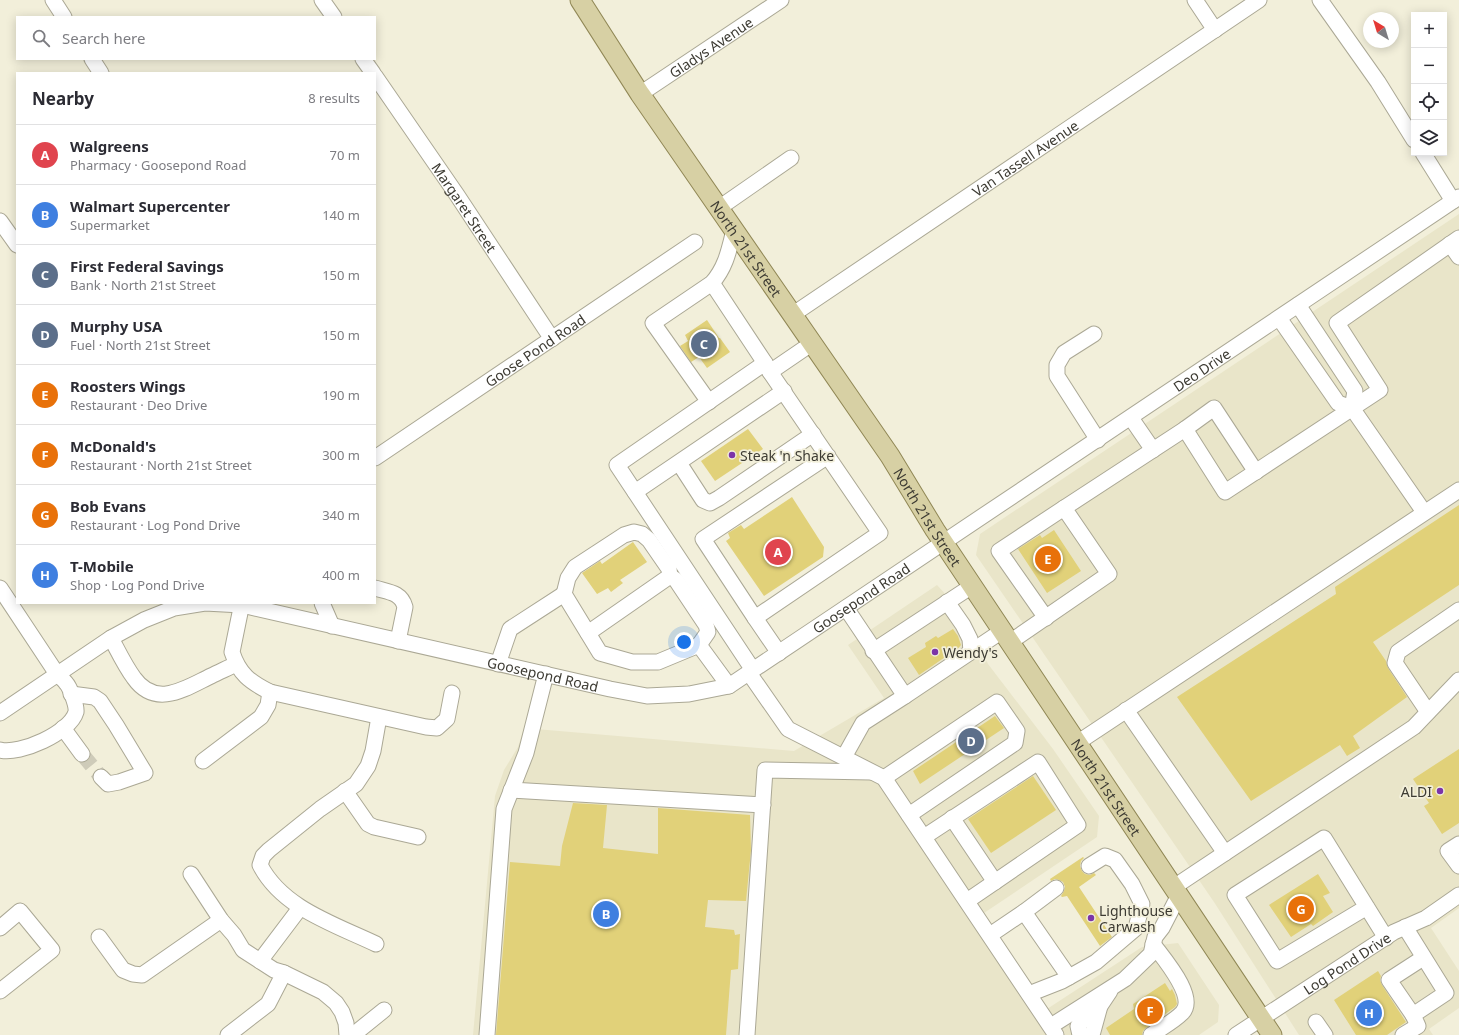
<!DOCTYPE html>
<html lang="en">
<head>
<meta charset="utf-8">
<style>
  :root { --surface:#fff; --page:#f2f2f3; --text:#2b2b33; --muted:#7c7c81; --line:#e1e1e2; --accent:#7b34a8 }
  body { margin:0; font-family:"Noto Sans",sans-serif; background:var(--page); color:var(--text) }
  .controls { position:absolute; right:12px; top:12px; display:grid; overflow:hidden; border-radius:0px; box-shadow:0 2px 10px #0003 }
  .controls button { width:36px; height:36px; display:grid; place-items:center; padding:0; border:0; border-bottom:1px solid var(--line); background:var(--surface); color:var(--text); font:20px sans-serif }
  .compass { position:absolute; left:1363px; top:12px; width:36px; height:36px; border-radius:50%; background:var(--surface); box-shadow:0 2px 10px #0003; rotate:322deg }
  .you { position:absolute; left:684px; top:642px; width:14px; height:14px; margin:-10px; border:3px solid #fff; border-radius:50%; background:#1a73e8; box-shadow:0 0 0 6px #1a73e833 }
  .badge { display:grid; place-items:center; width:26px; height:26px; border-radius:50%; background:var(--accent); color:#fff; font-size:13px; font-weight:700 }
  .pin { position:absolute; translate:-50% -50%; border:2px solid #fff; box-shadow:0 1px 4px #0006 }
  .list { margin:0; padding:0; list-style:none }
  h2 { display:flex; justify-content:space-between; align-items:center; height:52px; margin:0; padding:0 16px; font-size:17px }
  h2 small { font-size:13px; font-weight:400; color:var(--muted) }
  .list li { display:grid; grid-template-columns:26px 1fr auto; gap:12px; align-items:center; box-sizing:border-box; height:60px; padding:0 16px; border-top:1px solid var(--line) }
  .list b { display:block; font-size:15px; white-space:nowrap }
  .list p { margin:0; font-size:13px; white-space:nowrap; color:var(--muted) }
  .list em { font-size:13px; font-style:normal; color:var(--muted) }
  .icon { flex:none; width:22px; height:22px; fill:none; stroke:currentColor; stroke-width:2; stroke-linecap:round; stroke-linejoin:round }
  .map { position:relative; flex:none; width:1459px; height:1035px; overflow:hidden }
  .search { position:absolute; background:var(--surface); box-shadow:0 2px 10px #0003; left:16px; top:16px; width:360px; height:44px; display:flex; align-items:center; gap:10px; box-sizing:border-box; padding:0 14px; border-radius:0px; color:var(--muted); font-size:15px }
  .panel { position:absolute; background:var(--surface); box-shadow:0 2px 10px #0003; left:16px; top:72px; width:360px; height:532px; border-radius:0px }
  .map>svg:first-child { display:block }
  .built { fill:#e9e5c9 }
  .building { fill:#e1d179 }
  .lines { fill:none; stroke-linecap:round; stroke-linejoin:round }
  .minor-tunnel { stroke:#cecbb9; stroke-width:15; stroke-dasharray:15 8; stroke-linecap:butt }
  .minor-casing { stroke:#aba895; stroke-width:17 }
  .major-casing { stroke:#908755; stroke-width:21 }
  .minor { stroke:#fff; stroke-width:15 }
  .major { stroke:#d7d0a4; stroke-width:19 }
  .poi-dot { fill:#7b34a8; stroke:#f2efda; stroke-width:1.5 }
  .labels { text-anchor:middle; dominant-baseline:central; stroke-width:3.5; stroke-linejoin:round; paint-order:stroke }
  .street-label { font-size:14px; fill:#3d3b33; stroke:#f2efda }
  .poi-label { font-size:14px; fill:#3d3b33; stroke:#f2efda; text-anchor:start }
</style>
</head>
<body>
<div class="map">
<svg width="1459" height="1035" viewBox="0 0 1459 1035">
  <rect width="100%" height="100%" fill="#f2efda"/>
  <!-- built -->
  <g class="built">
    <path d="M1459,214V908L1431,928L1459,971V1008L1429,1029L1433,1035H1299L1214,902L976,555L980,534Z"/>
    <path d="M937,585L963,613L988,664L1053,749L1099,816L1097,837L984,913L1047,1009L1142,947L1178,943L1219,1005L1218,1022L1199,1035H473L495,796L504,770L518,747L524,728L794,751L884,698L848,645Z"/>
  </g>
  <!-- building -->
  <g class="building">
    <path d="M707,320L719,338H720L730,352L707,368L699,357L691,362L680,346L688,341L685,335Z"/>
    <path d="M748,429L763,449L715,481L701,461Z"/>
    <path d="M792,497L824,547L823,557L764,596L726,541L730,538L728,533L741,525L744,529Z"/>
    <path d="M1459,505V585L1373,642L1386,661L1388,668L1407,697L1353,736L1360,748L1347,756L1340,745L1251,801L1177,697L1336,594L1335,587Z"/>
    <path d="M1054,530L1081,571L1047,593L1018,549L1040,535L1042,538Z"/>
    <path d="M633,542L647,562L620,580L623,583L611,592L608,588L597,594L582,573L600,561L602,564Z"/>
    <path d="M953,629L958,636L961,645L955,652L954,651L919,675L908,658L926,647L925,643L936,636L938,638Z"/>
    <path d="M995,716L1004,728L920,784L913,771Z"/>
    <path d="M1459,749V823L1442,834L1424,806L1429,803L1413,779Z"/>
    <path d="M1033,776L1056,810L991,853L968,819Z"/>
    <path d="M573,803L607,805L603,848L658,854V808L750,815L751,850L746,901L708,900L705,927L734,930L735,935L740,934L738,969L731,970L726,1035H496L510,862L560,866L562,846Z"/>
    <path d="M1083,857L1084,858L1081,861L1080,866L1082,871L1085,874L1090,875L1094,873L1096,875L1079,887L1112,937L1100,946L1067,896L1062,897L1061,896L1064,891L1065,887L1063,882L1059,880L1055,879L1051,881L1050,879Z"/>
    <path d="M1318,874L1330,893L1323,896L1333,912L1313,926L1311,924L1291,937L1269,905Z"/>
    <path d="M1378,971L1381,976L1380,980L1382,985L1406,1022L1387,1035H1356L1334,1000Z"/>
    <path d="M1165,983L1170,991L1172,989L1175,995L1177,1004L1175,1007L1146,1028L1143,1031L1142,1035H1110L1106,1028L1134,1009L1133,1004Z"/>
  </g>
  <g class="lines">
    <!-- minor-tunnel -->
    <path class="minor-tunnel" d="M82,754L101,777"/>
    <defs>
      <g id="minor">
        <path d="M53,0L64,17"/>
        <path d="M322,0L334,17"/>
        <path d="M1195,0L1215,30"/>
        <path d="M1320,0L1378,82L1414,140"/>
        <path d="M92,59L101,73"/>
        <path d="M363,59L373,73"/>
        <path id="s1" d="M375,76L457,195L552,339"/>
        <path id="s2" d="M640,94L781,0"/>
        <path d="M1423,153L1453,201"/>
        <path d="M719,208L791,158"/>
        <path d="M0,221L17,245"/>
        <path d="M1450,244L1459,257"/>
        <path d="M712,283L765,363"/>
        <path d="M1298,305L1355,391L1352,408"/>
        <path id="s3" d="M792,315L1259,0"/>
        <path d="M1279,318L1338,403L1352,408L1424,512"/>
        <path d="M1094,334L1064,353L1057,365V376L1098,440"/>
        <path d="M770,372L880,533L755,618L703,539L828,456"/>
        <path d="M709,402L653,323L712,283C726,267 729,250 734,230"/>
        <path d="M1131,418L1153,450"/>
        <path d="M1185,429L1214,408L1256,472"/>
        <path id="s4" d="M375,458L695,242"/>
        <path d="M679,463L703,500L710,503L719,498L813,434"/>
        <path d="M635,492L784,391"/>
        <path d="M0,588L57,674C60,677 64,680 66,683C70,687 77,706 76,712C70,733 20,755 0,750"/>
        <path d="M375,588C388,592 401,592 405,607L398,641"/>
        <path d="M564,594L568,578L575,567L624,535L634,532L642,534L649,540L669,569L670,576"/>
        <path d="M947,602L963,625L970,639L971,652"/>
        <path d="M242,603L232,652C239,674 250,682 270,692L426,727L437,728L447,719L452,693"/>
        <path d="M322,603L332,626"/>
        <path d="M846,608L905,696L1002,631"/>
        <path d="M755,618L779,653"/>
        <path d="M1046,618L999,551L1064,508"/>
        <path d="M588,633L670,576L676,580L706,625L708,632L699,645"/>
        <path d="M111,638C118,651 125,666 134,678C156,709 186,688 211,676C219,672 228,668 236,664"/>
        <path d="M1010,642L1109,574L1064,508L1185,429L1225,492L1380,390L1337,323L1459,238"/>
        <path d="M873,651L972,586"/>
        <path d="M498,664L510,629L564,594L600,653L632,662H658L699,645L729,686"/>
        <path d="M753,670L617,465L765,363L770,372L811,344"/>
        <path d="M749,673L788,729L884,778L1056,1035"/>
        <path d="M71,694L94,697L100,701L116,725L145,773L119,782L108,784L101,777"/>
        <path d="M1126,710L1225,853"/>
        <path d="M1428,712L1395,663L1398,652L1459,610"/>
        <path id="s5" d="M0,713L111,638L144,620L174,608L205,603L242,605L610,689L647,696L689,694L729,686L1459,197"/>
        <path d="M63,728L82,754"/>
        <path d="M1077,743L1459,490"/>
        <path d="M844,757L863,723L905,696"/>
        <path d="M203,761L261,717L268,705L270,692"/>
        <path d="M884,778L997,702L1017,731L1015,743L909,815"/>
        <path d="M511,790L763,805"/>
        <path d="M345,791L368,824L374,827L418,837"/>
        <path d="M952,818L995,882"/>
        <path d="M924,837L1038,762L1078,825L967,901"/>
        <path d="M1459,844L1448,851L1459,866"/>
        <path d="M191,874L221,920L234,935L243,950L274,970L284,973L323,992L336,1003L342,1012L346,1023L347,1035"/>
        <path d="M1174,887L1414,727L1459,680"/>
        <path d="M1367,907L1277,961L1235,895L1324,838L1386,938"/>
        <path d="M1024,912L1056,888"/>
        <path d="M0,928L20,911L52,950L0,991"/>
        <path d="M990,935L1024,912L1069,977"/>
        <path d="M99,937L123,970L133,974L142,975L221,920"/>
        <path d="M376,944C334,924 282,908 260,865L263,856L269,850L320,809L356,784L368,766L373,751L379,717"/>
        <path d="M260,961L300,908"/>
        <path d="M1029,994L1062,981L1096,962L1136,928L1142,904L1132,884L1115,860L1105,856L1089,866"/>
        <path d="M1413,1015L1389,980L1423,958"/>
        <path d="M1316,1022L1325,1035"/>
        <path d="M1051,1026L1125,979L1151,954L1155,937L1162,928L1179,895"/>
        <path d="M228,1035L268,1004L284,973"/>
        <path d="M353,1035L384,1010"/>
        <path d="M487,1035L504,809L526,753L546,674"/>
        <path d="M747,1035L765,770L871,772"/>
        <path d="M1080,1035L1078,1026L1087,1015L1100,1006"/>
        <path d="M1092,1035L1100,1006L1110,991"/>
        <path d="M1151,1035C1161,1028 1173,1022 1182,1013C1198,997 1163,958 1153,944"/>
        <path id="s6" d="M1236,1035L1394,932L1426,918L1459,895"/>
        <path d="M1403,1035L1418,1026L1413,1015L1446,993L1405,927"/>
      </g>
      <g id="major">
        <path id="s7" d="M580,0L640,94L890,456L935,530L1272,1035"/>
      </g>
    </defs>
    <!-- minor casing -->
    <use href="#minor" class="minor-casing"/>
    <!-- major casing -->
    <use href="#major" class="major-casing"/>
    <!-- minor -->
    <use href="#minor" class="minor"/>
    <!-- major -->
    <use href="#major" class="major"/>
  </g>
  <!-- markers -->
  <g class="poi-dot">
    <circle cx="732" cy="455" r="4"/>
    <circle cx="935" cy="652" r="4"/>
    <circle cx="1440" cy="791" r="4"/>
    <circle cx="1091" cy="918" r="4"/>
  </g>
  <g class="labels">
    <!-- street labels -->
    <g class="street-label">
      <text stroke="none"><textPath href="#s2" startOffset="85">Gladys Avenue</textPath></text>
      <text stroke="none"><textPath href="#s3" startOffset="281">Van Tassell Avenue</textPath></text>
      <text stroke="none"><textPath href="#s1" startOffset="159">Margaret Street</textPath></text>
      <text stroke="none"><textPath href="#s7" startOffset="299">North 21st Street</textPath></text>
      <text stroke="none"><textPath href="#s4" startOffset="193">Goose Pond Road</textPath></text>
      <text stroke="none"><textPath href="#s5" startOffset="1339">Deo Drive</textPath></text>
      <text stroke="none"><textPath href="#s7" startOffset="623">North 21st Street</textPath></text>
      <text stroke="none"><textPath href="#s5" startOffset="929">Goosepond Road</textPath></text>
      <text stroke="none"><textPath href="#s5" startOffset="581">Goosepond Road</textPath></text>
      <text stroke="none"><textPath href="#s7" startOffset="947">North 21st Street</textPath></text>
      <text stroke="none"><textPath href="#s6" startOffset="132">Log Pond Drive</textPath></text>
    </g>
    <!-- poi labels -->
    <g class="poi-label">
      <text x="740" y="455">Steak 'n Shake</text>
      <text x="943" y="652">Wendy's</text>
      <text x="1432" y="791" text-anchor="end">ALDI</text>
      <text x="1099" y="910">Lighthouse<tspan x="1099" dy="16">Carwash</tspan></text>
    </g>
  </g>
</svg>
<div class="controls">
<button>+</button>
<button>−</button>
<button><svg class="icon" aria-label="locate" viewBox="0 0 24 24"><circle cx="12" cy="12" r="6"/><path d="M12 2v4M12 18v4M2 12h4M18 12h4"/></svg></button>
<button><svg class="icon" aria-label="layers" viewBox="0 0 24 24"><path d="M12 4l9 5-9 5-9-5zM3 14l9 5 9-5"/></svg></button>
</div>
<svg class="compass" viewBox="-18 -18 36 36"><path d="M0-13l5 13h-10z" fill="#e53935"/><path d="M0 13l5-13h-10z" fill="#7c7c81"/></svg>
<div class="you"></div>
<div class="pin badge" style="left:778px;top:552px;background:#e0444e">A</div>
<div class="pin badge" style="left:606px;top:914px;background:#3f7fe0">B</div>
<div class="pin badge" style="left:704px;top:344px;background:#5c6f8a">C</div>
<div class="pin badge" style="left:971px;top:741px;background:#5c6f8a">D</div>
<div class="pin badge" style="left:1048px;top:559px;background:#e8710a">E</div>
<div class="pin badge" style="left:1150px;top:1011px;background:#e8710a">F</div>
<div class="pin badge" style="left:1301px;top:909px;background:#e8710a">G</div>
<div class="pin badge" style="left:1369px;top:1013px;background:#3f7fe0">H</div>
<div class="search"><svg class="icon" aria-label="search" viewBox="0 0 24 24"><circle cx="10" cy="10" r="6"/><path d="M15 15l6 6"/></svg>Search here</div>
<section class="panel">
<h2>Nearby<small>8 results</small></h2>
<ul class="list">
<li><span class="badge" style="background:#e0444e">A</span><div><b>Walgreens</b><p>Pharmacy · Goosepond Road</p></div><em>70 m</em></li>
<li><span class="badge" style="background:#3f7fe0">B</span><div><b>Walmart Supercenter</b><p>Supermarket</p></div><em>140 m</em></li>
<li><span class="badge" style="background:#5c6f8a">C</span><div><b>First Federal Savings</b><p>Bank · North 21st Street</p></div><em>150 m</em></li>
<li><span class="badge" style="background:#5c6f8a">D</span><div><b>Murphy USA</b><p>Fuel · North 21st Street</p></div><em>150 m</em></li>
<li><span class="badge" style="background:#e8710a">E</span><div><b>Roosters Wings</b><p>Restaurant · Deo Drive</p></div><em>190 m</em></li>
<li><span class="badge" style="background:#e8710a">F</span><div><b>McDonald's</b><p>Restaurant · North 21st Street</p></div><em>300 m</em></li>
<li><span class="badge" style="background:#e8710a">G</span><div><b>Bob Evans</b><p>Restaurant · Log Pond Drive</p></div><em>340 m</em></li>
<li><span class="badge" style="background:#3f7fe0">H</span><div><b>T-Mobile</b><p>Shop · Log Pond Drive</p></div><em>400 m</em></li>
</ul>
</section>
</div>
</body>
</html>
